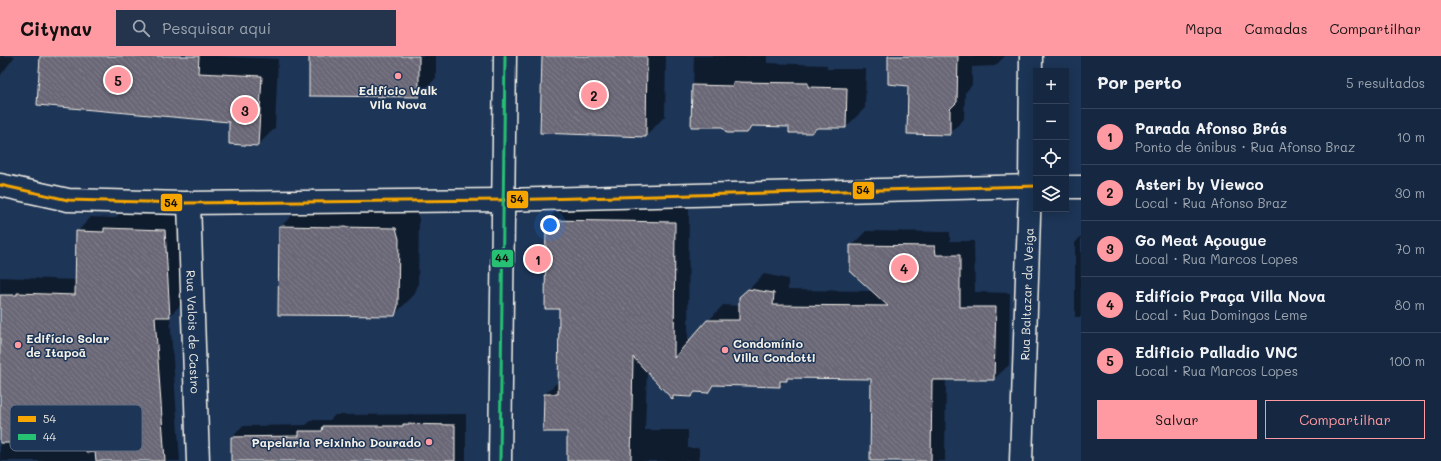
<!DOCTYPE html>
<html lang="pt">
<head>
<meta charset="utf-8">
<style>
  :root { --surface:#162841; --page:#23344c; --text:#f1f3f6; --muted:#9ea6b1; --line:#35445a; --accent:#ff9aa2 }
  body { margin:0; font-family:Mali,sans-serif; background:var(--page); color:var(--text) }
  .controls { position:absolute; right:12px; top:12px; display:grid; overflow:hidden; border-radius:0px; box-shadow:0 2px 10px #0003 }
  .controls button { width:36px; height:36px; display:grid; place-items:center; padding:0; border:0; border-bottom:1px solid var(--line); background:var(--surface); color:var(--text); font:20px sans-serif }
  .you { position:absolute; left:550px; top:169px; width:14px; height:14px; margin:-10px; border:3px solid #fff; border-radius:50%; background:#1a73e8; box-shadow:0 0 0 6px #1a73e833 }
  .badge { display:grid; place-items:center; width:26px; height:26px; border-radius:50%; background:var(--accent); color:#111; font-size:13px; font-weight:700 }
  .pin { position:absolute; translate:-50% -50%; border:2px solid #fff; box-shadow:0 1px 4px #0006 }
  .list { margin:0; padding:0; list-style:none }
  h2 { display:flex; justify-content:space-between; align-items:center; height:52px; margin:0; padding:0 16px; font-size:17px }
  h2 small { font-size:13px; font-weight:400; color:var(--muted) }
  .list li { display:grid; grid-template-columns:26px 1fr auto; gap:12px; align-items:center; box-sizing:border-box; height:56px; padding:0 16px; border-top:1px solid var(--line) }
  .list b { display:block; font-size:15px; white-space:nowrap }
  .list p { margin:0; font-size:13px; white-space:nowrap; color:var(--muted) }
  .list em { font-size:13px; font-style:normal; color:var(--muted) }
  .actions { display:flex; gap:8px; padding:12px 16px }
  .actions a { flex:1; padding:9px 0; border:1px solid var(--accent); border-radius:0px; text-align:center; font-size:14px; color:var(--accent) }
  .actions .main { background:var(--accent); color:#111 }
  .icon { flex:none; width:22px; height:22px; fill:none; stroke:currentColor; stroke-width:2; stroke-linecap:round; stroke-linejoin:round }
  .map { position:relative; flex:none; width:1081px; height:405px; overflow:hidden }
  header { display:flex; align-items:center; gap:24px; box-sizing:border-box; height:56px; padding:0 20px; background:var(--accent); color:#111 }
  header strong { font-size:19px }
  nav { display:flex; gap:22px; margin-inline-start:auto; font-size:14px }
  .search { width:280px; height:36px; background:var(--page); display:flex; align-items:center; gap:10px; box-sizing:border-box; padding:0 14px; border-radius:0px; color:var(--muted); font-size:15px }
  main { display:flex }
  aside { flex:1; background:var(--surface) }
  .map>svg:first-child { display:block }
  .shadow { fill:#0007 }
  .building { fill:url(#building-back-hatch); stroke:#f4f1e8 }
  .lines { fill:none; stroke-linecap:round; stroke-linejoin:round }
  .street-casing { stroke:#f4f1e8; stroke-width:25 }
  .secondary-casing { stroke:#f4f1e8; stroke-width:25 }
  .street { stroke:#1d3557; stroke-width:22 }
  .secondary { stroke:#1d3557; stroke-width:22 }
  .bus-1-casing { stroke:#1d3557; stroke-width:6 }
  .bus-2-casing { stroke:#1d3557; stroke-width:6 }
  .bus-1 { stroke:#f7a600; stroke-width:3 }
  .bus-2 { stroke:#26c172; stroke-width:3 }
  .poi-dot { fill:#ff9aa2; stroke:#1d3557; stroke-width:1.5 }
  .labels { text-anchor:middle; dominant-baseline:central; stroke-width:3; stroke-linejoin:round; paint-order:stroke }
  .poi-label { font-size:12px; font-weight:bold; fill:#f4f1e8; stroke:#1d3557; text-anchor:start }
  .street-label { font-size:12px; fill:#f4f1e8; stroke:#1d3557 }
  .key { fill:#1d3557; stroke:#5e6d82; stroke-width:1 }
  .key-label { font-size:11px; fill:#f4f1e8 }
  .line-badge { stroke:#1d3557; stroke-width:1.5 }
  .pale-badge-label { font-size:11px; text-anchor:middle; font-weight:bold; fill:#111 }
</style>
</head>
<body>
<header>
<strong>Citynav</strong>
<div class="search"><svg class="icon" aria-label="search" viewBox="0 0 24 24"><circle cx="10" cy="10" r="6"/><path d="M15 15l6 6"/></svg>Pesquisar aqui</div>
<nav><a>Mapa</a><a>Camadas</a><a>Compartilhar</a></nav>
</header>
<main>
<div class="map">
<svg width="1081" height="405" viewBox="0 0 1081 405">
  <defs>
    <pattern id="building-back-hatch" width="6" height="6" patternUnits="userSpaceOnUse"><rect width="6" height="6" fill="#6b6777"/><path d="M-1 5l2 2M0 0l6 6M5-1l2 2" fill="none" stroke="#817d8a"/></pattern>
  </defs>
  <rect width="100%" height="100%" fill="#1d3557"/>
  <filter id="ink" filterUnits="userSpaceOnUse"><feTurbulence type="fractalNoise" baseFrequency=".025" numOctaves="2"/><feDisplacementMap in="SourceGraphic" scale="8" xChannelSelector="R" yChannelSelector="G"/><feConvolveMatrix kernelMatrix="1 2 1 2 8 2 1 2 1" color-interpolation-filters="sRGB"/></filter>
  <g filter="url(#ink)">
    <!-- shadow -->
    <g class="shadow">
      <path d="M0,0H15L0,20Z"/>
      <path d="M41,0H217L278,3L275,72L258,89L230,65Z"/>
      <path d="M314,0H436V22L418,40Z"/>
      <path d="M543,0H666L665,60L646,80Z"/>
      <path d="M694,0H767V7L827,9V13H866L865,52L846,71L754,69L746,76L722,70H692Z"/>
      <path d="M889,0H1005L995,10L972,11V29L965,37L964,63L949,78L909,29Z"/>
      <path d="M561,150L689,152L688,287L723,249L740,250V242L764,218L788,223V234L874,235L851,190L866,175L950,176V185H974L975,236L1010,237L1009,309L994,323H946L945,405H871L872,322L789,321L779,330L715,328L708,336L695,335L677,339L674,343L647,314L645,374H688V392H699V405H568V375L545,338L559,325L560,252L547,164Z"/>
      <path d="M301,151L416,153L419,163L418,229L414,239L394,259L280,171Z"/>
      <path d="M119,158L179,160L184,245L170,260L180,405H0V221L76,224L77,176L91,161L115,162Z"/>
      <path d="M1081,180V261H1075V187Z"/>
      <path d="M466,358V405H231L232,381L243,370L306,369L312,364H330L335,359Z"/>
    </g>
    <!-- building -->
    <g class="building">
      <path d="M40,0H199L198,17L262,20L258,90L229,88V66L37,49Z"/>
      <path d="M309,0H419V41L309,40Z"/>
      <path d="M542,0H647L646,81L540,77Z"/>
      <path d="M888,0H958L957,46L950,53V79L907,78L908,30L888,28Z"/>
      <path d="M733,26L808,27V31L847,32L846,72H817L811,77H789V71L752,70L747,77H727L722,71H691L692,29L733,30Z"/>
      <path d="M546,164L675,166L674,302L707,264H739V241L748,233L774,237L773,249L888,250L850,215V189L935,190L936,199H960V251H996L994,324H932L931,405H870L871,323L787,322V325H780V331L713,329L708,337L695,336L691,341L673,340V344L633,301L631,405H567V376H543L544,338H558L559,253H545Z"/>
      <path d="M279,170L396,172L399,183L398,250L395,260L278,259Z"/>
      <path d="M104,172L165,174L170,261H155L165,405H96L95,396L86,397V388L0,387V239H17V237L75,239L76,175L104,176Z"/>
      <path d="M403,368L455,369V405H231V381L299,380V375H322L323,370H403Z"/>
    </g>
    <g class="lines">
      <defs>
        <g id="street">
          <path d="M0,129L68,144L184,147L503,144L1036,130"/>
          <path d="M1066,131H1081"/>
          <path id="s1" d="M189,147L198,405"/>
          <path id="s2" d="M1021,405L1030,130L1031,0"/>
        </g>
        <path id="secondary" d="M500,405L505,0"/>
      </defs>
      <!-- street casing -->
      <use href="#street" class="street-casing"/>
      <!-- secondary casing -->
      <use href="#secondary" class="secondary-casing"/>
      <!-- street -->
      <use href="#street" class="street"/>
      <!-- secondary -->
      <use href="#secondary" class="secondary"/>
      <defs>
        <path id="bus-1" d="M0,129L68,144L184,147L503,144L1036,130"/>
        <path id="bus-2" d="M500,405L505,0"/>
      </defs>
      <!-- bus-1 casing -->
      <use href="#bus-1" class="bus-1-casing"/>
      <!-- bus-2 casing -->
      <use href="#bus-2" class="bus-2-casing"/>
      <!-- bus-1 -->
      <use href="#bus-1" class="bus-1"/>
      <!-- bus-2 -->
      <use href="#bus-2" class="bus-2"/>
    </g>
  </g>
  <!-- markers -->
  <g class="poi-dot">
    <circle cx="398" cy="20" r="4"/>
    <circle cx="18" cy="289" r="4"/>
    <circle cx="725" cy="294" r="4"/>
    <circle cx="429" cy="386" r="4"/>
  </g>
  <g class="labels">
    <!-- poi labels -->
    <g class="poi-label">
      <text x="398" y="34" text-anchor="middle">Edifício Walk<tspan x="398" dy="14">Vila Nova</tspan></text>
      <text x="26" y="282">Edifício Solar<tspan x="26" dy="14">de Itapoã</tspan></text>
      <text x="733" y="287">Condomínio<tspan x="733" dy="14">Villa Condotti</tspan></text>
      <text x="421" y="386" text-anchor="end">Papelaria Peixinho Dourado</text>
    </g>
    <!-- street labels -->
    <g class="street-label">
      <text stroke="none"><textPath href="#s2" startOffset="167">Rua Baltazar da Veiga</textPath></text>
      <text stroke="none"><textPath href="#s1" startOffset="129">Rua Valois de Castro</textPath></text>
    </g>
  </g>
  <!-- legend -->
  <rect x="10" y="349" width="132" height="46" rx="6" class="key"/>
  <rect x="18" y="360" width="18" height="6" fill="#f7a600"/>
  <rect x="18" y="378" width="18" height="6" fill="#26c172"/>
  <g class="key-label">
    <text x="43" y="367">54</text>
    <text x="43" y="385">44</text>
  </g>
  <g class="line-badge">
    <rect x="852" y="125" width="23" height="19" rx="4" fill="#f7a600"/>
    <rect x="506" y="134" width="23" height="19" rx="4" fill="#f7a600"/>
    <rect x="160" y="137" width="23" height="19" rx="4" fill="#f7a600"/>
    <rect x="491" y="193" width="23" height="19" rx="4" fill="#26c172"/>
  </g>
  <g class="pale-badge-label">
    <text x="863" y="138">54</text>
    <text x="517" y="147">54</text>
    <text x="171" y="151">54</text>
    <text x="502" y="206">44</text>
  </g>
</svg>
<div class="controls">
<button>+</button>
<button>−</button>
<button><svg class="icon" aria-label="locate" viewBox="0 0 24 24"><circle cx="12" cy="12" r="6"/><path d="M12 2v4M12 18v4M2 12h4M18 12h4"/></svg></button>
<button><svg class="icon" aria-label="layers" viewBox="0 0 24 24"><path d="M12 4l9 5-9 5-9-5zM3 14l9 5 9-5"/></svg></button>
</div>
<div class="you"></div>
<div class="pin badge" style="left:538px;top:203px">1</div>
<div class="pin badge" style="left:594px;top:39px">2</div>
<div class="pin badge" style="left:245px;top:54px">3</div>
<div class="pin badge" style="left:904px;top:212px">4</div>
<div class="pin badge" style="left:118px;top:24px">5</div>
</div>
<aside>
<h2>Por perto<small>5 resultados</small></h2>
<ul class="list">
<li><span class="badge">1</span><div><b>Parada Afonso Brás</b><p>Ponto de ônibus · Rua Afonso Braz</p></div><em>10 m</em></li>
<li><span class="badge">2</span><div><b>Asteri by Viewco</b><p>Local · Rua Afonso Braz</p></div><em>30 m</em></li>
<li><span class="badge">3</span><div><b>Go Meat Açougue</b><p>Local · Rua Marcos Lopes</p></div><em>70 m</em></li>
<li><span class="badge">4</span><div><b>Edifício Praça Villa Nova</b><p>Local · Rua Domingos Leme</p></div><em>80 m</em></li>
<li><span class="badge">5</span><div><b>Edificio Palladio VNC</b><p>Local · Rua Marcos Lopes</p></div><em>100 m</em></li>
</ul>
<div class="actions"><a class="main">Salvar</a><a>Compartilhar</a></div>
</aside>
</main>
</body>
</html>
